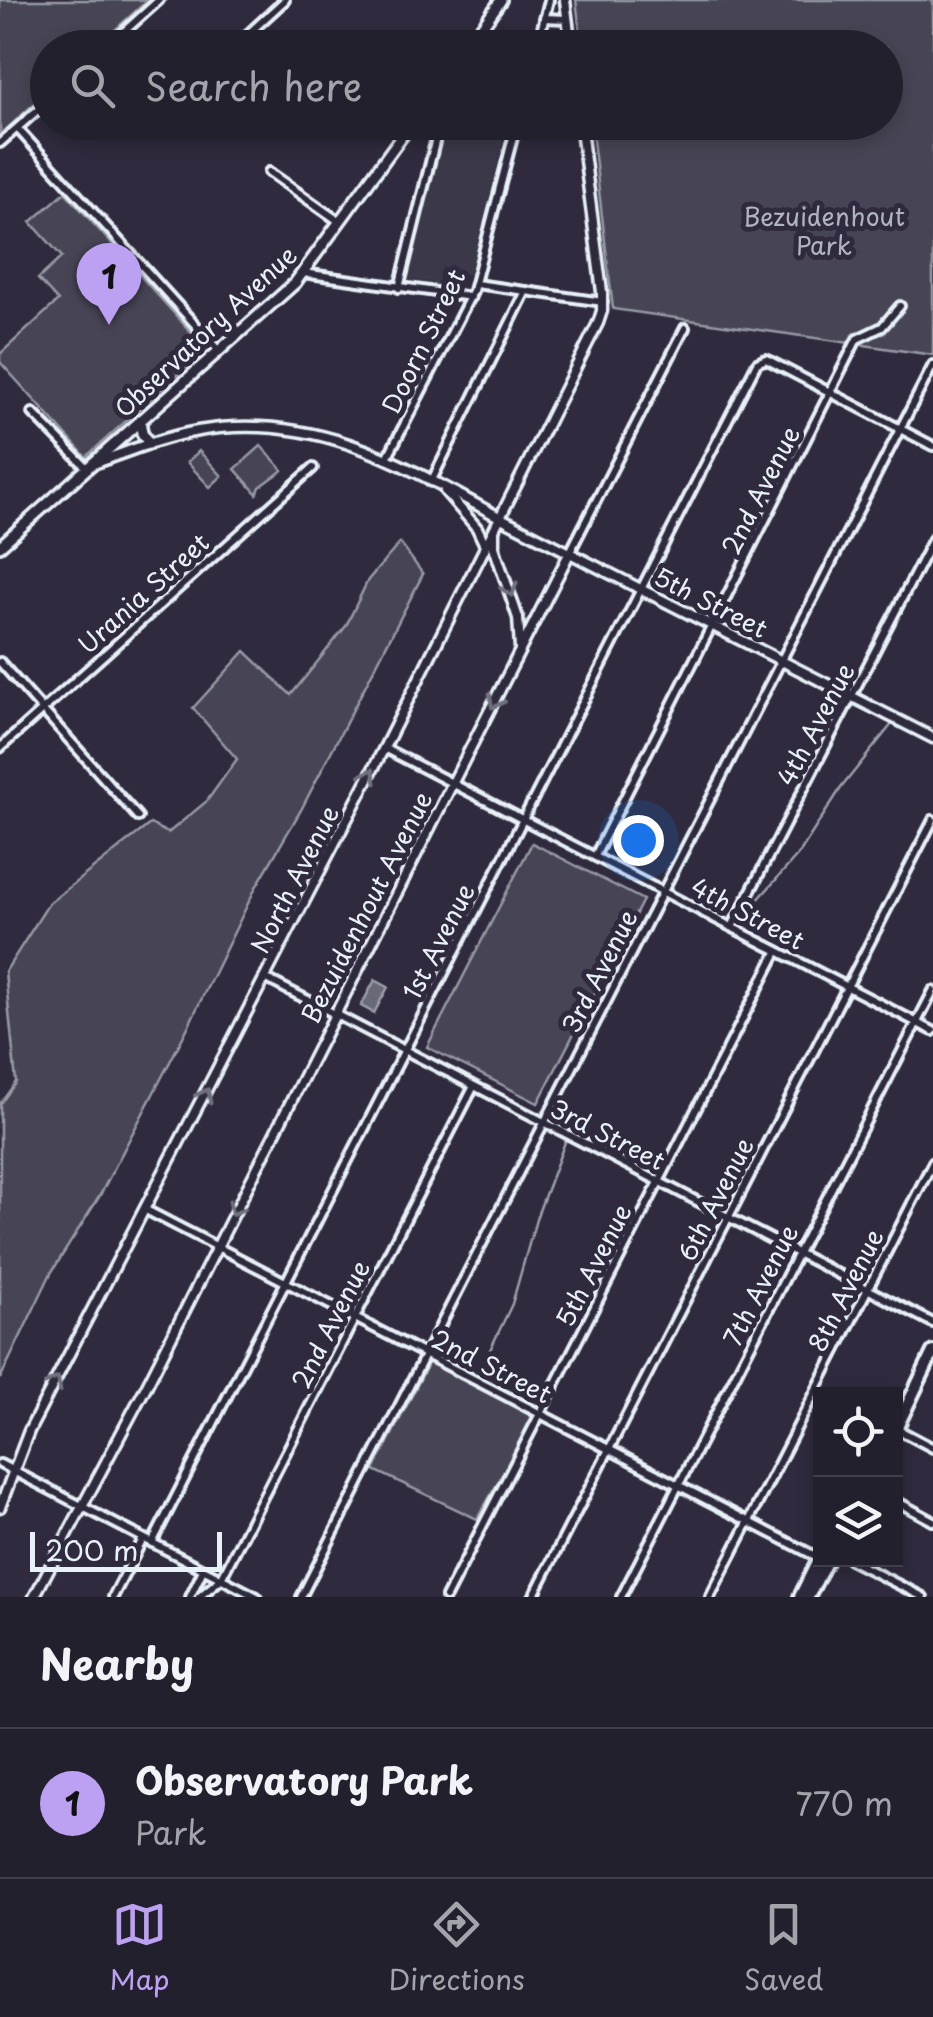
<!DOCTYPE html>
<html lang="en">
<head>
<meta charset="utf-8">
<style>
  :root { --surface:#23202e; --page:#2b2836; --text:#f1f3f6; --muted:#a3a3aa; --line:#403e4a; --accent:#bca0f2 }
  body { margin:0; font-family:"Playpen Sans",sans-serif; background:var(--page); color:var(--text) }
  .controls { position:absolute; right:30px; bottom:30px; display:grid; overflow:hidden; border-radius:0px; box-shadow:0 5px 15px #0003 }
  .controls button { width:90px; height:90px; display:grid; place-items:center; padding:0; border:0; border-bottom:2px solid var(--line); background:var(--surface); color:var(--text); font:50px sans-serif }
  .scale { position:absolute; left:30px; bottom:25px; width:192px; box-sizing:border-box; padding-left:10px; border:5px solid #e8f1f8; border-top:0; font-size:28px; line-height:35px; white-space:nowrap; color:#e8f1f8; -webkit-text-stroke:8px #2f2a3d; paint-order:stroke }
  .you { position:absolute; left:638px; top:840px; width:35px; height:35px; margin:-25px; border:8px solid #fff; border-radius:50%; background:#1a73e8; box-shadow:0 0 0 15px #1a73e833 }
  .badge { display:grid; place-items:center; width:65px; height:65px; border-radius:50%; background:var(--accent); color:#111; font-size:32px; font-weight:700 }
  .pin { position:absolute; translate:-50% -82px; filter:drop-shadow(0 2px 5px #0008) }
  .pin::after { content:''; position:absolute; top:52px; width:35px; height:30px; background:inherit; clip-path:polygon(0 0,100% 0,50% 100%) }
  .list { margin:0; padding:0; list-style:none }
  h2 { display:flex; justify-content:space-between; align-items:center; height:130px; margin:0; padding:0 40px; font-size:42px }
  h2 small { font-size:32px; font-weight:400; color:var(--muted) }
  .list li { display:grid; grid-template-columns:65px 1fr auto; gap:30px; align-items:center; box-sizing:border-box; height:150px; padding:0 40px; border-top:2px solid var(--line) }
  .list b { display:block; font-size:38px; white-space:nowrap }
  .list p { margin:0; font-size:32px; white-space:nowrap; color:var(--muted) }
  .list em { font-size:32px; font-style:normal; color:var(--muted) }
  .icon { flex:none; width:55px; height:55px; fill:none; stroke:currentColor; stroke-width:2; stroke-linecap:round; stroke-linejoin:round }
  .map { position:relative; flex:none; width:933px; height:1597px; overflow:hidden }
  .search { position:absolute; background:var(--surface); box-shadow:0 5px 15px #0003; left:30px; right:30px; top:30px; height:110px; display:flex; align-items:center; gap:25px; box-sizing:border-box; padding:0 35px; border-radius:55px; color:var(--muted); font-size:38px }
  .sheet { height:280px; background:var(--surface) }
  nav { display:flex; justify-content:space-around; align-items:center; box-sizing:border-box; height:140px; border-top:2px solid var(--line); background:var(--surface); font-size:28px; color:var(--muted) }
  nav a { display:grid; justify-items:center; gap:5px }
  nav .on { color:var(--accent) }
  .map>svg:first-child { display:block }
  .built { fill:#3b3749 }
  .green { fill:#464455; stroke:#979aa6; stroke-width:2.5 }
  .water { fill:#696978; stroke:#9c9fab; stroke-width:2.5 }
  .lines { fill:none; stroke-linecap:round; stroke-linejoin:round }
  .stream { stroke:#9c9fab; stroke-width:2.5 }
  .minor-casing { stroke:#e8f1f8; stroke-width:14 }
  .tertiary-casing { stroke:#e8f1f8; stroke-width:15 }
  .secondary-casing { stroke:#e8f1f8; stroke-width:16 }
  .primary-casing { stroke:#e8f1f8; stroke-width:18 }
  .minor { stroke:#2f2a3d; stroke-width:6 }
  .tertiary { stroke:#2f2a3d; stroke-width:8 }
  .secondary { stroke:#2f2a3d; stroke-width:9 }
  .primary { stroke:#2f2a3d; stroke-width:10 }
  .oneway { stroke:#70707e }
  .labels { text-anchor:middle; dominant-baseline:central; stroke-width:10; stroke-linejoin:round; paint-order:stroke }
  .park-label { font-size:25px; fill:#afb4bf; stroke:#2f2a3d }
  .street-label { font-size:25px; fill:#e8f1f8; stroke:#2f2a3d }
</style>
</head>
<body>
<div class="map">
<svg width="933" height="1597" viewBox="0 0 933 1597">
  <rect width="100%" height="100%" fill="#2f2a3d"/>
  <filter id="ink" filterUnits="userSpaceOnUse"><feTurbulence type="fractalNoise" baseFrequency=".01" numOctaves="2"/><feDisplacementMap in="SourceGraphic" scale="20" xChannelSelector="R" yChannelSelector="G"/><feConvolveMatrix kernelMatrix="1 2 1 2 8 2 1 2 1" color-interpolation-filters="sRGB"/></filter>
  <g filter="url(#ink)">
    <!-- built -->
    <path class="built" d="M446,122L508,123L470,275L442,268L437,284L407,280Z"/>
    <!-- green -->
    <g class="green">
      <path d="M0,0H148L96,47L48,48L47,92L0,135Z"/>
      <path d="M576,0H933V355L613,309L591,123L886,122V48L582,47Z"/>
      <path d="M65,192L206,349L86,457L0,362V354L58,301L38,279L62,257L31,222Z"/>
      <path d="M261,446L283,470L260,487L257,494L235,469Z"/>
      <path d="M199,451L222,476L210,487L187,462Z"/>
      <path d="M400,543L423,574L301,810L256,887L185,1033L99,1197L51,1273L0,1379V1104L16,1082L5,972L49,903L150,824L168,833L207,801L237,759L193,708L245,651L291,695L346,626L368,580Z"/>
      <path d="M532,843L643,900L538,1103L427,1047Z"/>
      <path d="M430,1360L536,1418L477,1519L374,1470Z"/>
    </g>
    <!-- water -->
    <path class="water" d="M375,980L388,987L374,1013L361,1006Z"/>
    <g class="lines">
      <!-- stream -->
      <g class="stream">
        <path d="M742,923L747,912L798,855L841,788L892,724"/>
        <path d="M478,1375L512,1304L537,1216L565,1142"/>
      </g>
      <defs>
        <g id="minor">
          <path d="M544,18L567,19"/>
          <path d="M125,31L130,48"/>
          <path d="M106,48L159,0"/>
          <path d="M233,48L285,0"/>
          <path d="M537,48L549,0"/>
          <path d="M18,129L219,351"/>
          <path d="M0,143L48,101"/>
          <path d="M269,172L340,222"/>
          <path d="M303,273L471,297"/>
          <path d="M476,284L603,302"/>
          <path d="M399,288L440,122"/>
          <path d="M33,413L86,467"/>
          <path d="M387,458L473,291L517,122"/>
          <path d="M431,482L526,291"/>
          <path d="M570,552L685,328"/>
          <path d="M0,662L138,817"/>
          <path d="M0,748L313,468"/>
          <path d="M384,748L933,1031"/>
          <path d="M595,856L857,339L882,327L900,306"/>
          <path d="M732,927L933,539"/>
          <path d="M265,978L933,1323"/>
          <path d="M146,1210L819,1558"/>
          <path d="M897,1429L933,1448"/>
          <path d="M0,1464L257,1597"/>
          <path d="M896,1501L933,1521"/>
          <path d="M152,1543L757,363L766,359L933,446"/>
          <path d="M850,1560L923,1597"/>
          <path d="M113,1597L143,1539"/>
          <path d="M190,1597L203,1570"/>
          <path d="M199,1597L221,1579L473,1088"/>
          <path d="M301,1597L933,365"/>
          <path d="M446,1597L777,952"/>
          <path d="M533,1597L933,820"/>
          <path d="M621,1597L933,991"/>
          <path d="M710,1597L933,1162"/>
        </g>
        <g id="tertiary">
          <path d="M565,0L571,48"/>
          <path d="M96,463C129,451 163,437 198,431C315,411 403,464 499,517L933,738"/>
          <path d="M445,491L477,528L485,545"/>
          <path d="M494,532V547L518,618L520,648"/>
          <path d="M0,1507L29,1431L384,748L598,323L602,311V292L580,122"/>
          <path d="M34,1597L147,1385L570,552"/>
        </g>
        <g id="secondary">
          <path d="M467,48L501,0"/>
          <path d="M140,420L142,433L149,444"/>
          <path d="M0,546L295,283L412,122"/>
        </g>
        <g id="primary">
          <path d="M896,1429L933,1352"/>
          <path d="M800,1597L820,1557"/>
          <path d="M808,1597L827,1560"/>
        </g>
      </defs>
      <!-- minor casing -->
      <use href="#minor" class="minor-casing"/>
      <!-- tertiary casing -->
      <use href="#tertiary" class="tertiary-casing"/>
      <!-- secondary casing -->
      <use href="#secondary" class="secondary-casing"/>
      <!-- primary casing -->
      <use href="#primary" class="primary-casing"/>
      <!-- minor -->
      <use href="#minor" class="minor"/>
      <!-- tertiary -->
      <use href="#tertiary" class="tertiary"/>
      <!-- secondary -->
      <use href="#secondary" class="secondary"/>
      <!-- primary -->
      <use href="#primary" class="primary"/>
    </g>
    <!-- one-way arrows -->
    <defs><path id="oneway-chevron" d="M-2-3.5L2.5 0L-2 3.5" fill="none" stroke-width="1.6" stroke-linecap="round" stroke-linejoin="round" transform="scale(2.5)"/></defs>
    <g class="oneway">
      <use href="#oneway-chevron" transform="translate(510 590) rotate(72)"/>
      <use href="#oneway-chevron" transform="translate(495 702) rotate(118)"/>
      <use href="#oneway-chevron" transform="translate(370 775) rotate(-63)"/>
      <use href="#oneway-chevron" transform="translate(205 1095) rotate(-63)"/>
      <use href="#oneway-chevron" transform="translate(235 1209) rotate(117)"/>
      <use href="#oneway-chevron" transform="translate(55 1383) rotate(-63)"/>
    </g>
  </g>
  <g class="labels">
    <!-- park labels -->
    <g class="park-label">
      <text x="824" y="216">Bezuidenhout<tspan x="824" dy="29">Park</tspan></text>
    </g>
    <!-- street labels -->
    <g class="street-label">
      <text transform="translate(205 331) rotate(-43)">Observatory Avenue</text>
      <text transform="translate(423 341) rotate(-64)">Doorn Street</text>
      <text transform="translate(760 490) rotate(-63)">2nd Avenue</text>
      <text transform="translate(143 593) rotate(-42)">Urania Street</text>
      <text transform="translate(711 602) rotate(27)">5th Street</text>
      <text transform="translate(815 724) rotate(-62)">4th Avenue</text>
      <text transform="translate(294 879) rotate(-63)">North Avenue</text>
      <text transform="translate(366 907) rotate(-63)">Bezuidenhout Avenue</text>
      <text transform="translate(748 913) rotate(28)">4th Street</text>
      <text transform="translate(438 941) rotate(-63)">1st Avenue</text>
      <text transform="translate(599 971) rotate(-63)">3rd Avenue</text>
      <text transform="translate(608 1134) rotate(27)">3rd Street</text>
      <text transform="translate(715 1199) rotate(-63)">6th Avenue</text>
      <text transform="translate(593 1265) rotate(-63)">5th Avenue</text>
      <text transform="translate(760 1285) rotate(-63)">7th Avenue</text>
      <text transform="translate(845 1290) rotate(-63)">8th Avenue</text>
      <text transform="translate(330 1324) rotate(-63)">2nd Avenue</text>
      <text transform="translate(492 1366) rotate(27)">2nd Street</text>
    </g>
  </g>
</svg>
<div class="controls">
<button><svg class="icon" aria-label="locate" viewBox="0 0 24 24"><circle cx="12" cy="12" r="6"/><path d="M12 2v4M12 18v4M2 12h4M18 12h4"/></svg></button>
<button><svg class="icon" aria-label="layers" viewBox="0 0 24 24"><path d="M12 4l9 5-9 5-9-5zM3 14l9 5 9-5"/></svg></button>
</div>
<div class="scale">200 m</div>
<div class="you"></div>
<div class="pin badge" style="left:109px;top:325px">1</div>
<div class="search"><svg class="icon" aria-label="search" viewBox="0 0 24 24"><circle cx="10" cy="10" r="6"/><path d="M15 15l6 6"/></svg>Search here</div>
</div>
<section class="sheet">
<h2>Nearby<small></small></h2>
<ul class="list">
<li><span class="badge">1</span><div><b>Observatory Park</b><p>Park</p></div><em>770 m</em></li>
</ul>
</section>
<nav>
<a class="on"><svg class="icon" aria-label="map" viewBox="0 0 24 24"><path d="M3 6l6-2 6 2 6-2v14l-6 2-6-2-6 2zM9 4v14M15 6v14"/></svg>Map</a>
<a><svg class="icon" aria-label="directions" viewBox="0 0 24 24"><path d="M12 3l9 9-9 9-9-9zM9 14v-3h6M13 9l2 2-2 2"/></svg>Directions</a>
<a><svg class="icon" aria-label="saved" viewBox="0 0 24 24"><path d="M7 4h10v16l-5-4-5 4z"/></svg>Saved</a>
</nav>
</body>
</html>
